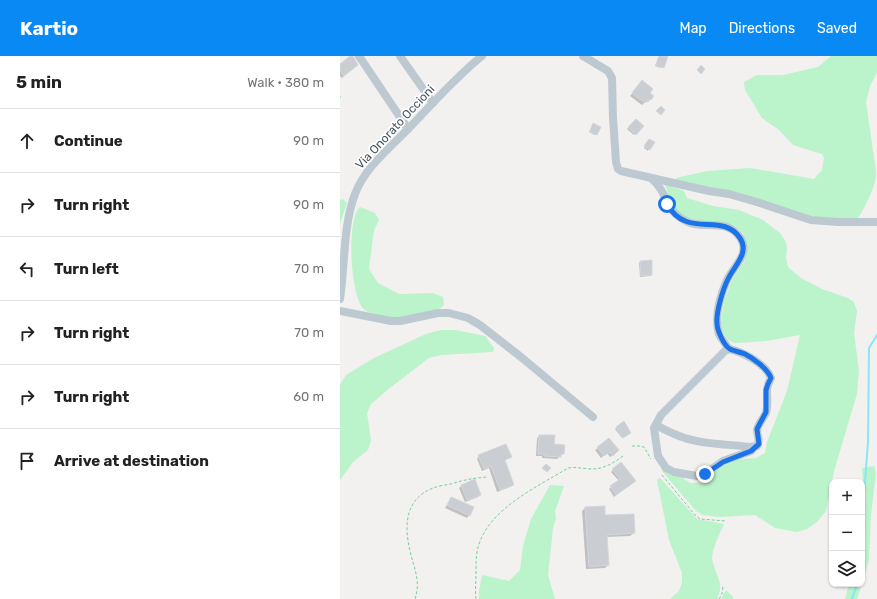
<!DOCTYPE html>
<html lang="en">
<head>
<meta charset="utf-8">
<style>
  :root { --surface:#fff; --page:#f2f2f2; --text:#222; --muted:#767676; --line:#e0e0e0; --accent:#0989f3 }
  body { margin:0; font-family:Rubik,sans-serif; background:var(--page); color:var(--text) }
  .controls { position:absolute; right:12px; bottom:12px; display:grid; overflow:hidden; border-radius:8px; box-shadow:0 1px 3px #0004 }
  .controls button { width:36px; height:36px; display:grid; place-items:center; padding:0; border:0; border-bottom:1px solid var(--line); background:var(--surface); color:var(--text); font:20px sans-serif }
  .stop { position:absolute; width:12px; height:12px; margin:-9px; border:3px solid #1a73e8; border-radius:50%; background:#fff }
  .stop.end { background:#1a73e8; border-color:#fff; box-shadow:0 1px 4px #0008 }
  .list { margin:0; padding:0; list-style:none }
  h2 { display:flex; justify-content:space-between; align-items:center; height:52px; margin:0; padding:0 16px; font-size:17px }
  h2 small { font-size:13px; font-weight:400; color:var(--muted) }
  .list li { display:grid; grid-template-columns:26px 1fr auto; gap:12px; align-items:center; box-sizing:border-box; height:64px; padding:0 16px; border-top:1px solid var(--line) }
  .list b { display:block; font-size:15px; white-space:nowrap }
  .list em { font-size:13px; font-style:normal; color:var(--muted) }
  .icon { flex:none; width:22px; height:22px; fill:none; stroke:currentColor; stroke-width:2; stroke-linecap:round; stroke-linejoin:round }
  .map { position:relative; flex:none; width:537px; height:543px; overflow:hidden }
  header { display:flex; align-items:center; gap:24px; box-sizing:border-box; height:56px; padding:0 20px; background:var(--accent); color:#fff }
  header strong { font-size:19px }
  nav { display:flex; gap:22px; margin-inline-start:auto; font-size:14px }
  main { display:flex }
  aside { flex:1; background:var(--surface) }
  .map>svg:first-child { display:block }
  .green { fill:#bbf3cb }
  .shadow { fill:#0003 }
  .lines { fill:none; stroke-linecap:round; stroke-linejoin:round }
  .stream { stroke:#85e9f4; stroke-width:2 }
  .building { fill:#caced3; stroke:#d3d7dc }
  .path { stroke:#70d498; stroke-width:1; stroke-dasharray:3 2; stroke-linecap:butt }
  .minor { stroke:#bdc9d0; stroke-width:8 }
  .route { stroke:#1a73e8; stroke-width:5 }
  .labels { text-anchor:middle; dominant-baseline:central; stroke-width:3.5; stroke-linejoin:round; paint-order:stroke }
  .street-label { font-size:12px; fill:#46565f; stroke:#fff }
</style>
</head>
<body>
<header>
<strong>Kartio</strong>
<nav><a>Map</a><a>Directions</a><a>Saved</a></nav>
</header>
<main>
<aside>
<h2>5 min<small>Walk · 380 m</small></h2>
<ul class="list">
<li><svg class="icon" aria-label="ahead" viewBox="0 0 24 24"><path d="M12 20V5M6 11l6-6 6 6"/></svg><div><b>Continue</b></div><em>90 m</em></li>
<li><svg class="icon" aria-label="right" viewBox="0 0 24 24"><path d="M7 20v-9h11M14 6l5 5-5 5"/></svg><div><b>Turn right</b></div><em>90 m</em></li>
<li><svg class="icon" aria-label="left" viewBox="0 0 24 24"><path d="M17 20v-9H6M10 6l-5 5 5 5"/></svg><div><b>Turn left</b></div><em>70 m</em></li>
<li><svg class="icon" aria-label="right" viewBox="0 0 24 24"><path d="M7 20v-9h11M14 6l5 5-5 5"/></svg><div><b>Turn right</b></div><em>70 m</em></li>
<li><svg class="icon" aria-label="right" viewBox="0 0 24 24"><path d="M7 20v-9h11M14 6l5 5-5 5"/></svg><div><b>Turn right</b></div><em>60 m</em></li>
<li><svg class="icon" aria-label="arrive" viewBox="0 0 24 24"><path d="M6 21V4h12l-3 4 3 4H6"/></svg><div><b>Arrive at destination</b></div></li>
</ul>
</aside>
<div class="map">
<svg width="537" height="543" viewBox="0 0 537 543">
  <rect width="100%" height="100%" fill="#f3f0f0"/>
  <!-- green -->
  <g class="green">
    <path d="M491,0H537V16L530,30L526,46L536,116C537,129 524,153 517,164L482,163L336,126V122L367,115L410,112L474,123L482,114L484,102L482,98L453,89L439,74L422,62L405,34L404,26L417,19H443L478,11Z"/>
    <path d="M325,128L344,135L347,142L373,150L399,154L423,164L440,177L446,186L447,194L446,202L448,211L461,222L482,233L508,242L514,246L517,255L514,277L519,314L517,338L494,415L486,455L477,466L467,473L457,476L435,472L415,459L379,461L363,459L356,455L322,415V411L339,419L350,427H367L379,409L395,404L416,402L425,397L427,386L447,335L460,279L427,285L395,287L388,284L383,277L381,268L384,245L392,224L405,204L407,191L403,177L395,170L378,166H361L350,163L338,157L329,141Z"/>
    <path d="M3,143L7,147L0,168V144Z"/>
    <path d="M20,151L35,157L39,164L34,174L29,213L38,227L59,238L93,237L103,241L104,249C95,258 81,258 69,260C56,263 46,262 33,257C31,256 27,256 25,254C10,244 6,162 20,151Z"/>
    <path d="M101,274H116L145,280L154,292L153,296L101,299L89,302L51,331L31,348L27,357L31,384L28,394L13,406L0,424V329L6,319L34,302L86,278Z"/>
    <path d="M534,410L536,417L531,458L529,504L522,527L523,425L522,412Z"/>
    <path d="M320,422L357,463L384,468C380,477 373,491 372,501C372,504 373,507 374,510C378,525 384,527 377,543H330L339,535L342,526V517L329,484L317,424Z"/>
    <path d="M210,429L224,430L215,455L216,463L213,472L208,519L215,543H139V535L142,519L169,525L180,514L183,490L191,463Z"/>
    <path d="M509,528H522L517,543H505Z"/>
    <path d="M386,534L393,541V543H381Z"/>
  </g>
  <!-- shadow -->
  <g class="shadow">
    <path d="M319,0H326L321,12L315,10Z"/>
    <path d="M0,9L14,11L2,22L0,20Z"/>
    <path d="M299,28L313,40L308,46L306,45L302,49L290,40Z"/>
    <path d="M296,64L303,70L294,79L287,73Z"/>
    <path d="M252,70L257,78L255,79L249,76Z"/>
    <path d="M308,85L309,93L308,95L304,92Z"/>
    <path d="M301,206L311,219L310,220L300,221L299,207Z"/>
    <path d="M277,372L289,378L282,382L275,373Z"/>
    <path d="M200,380L213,389L223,398L217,403L202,402V400H196L197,382Z"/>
    <path d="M258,392L276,397L270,401L267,397L261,402L255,394Z"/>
    <path d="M139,400L171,401L164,405L173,429L170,431L157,436L149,412L142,415L137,403Z"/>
    <path d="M273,414L292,427L274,441L269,433L279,425L271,416Z"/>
    <path d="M122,429L140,439L138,441L125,446L119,432Z"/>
    <path d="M111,442L129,459L127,462L105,452Z"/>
    <path d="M245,452L265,460L294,477L290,480L266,481L268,509L265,512L246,513L242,455Z"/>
  </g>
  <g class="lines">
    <!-- stream -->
    <g class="stream">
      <path d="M522,465L528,386L529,292L537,279"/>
      <path d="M512,543L517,528"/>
    </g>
  </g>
  <!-- building -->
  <g class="building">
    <path d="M10,0H13L18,9L4,20L0,15V8Z"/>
    <path d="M319,0H328L324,12L316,9Z"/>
    <path d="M361,9L365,13L361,18L357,14Z"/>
    <path d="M302,24L313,33L310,37L314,40L311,44L309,43L305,47L292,37Z"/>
    <path d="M321,50L325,54L321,59L316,55Z"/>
    <path d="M296,63L304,70L296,79L288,71Z"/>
    <path d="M253,67L261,71L257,79L250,75Z"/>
    <path d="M309,83L315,86L310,94L304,90Z"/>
    <path d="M312,204V219L301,220L300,205Z"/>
    <path d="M284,365L291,377L283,382L276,371Z"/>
    <path d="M199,379H215L214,388L225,389L224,398H221V401L204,400V398H198Z"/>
    <path d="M269,382L279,394L273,400L270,396L264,400L257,391Z"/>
    <path d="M166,388L172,401L165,404L174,429L160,434L151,410L144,413L138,399Z"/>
    <path d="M281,406L296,425L276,439L270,430L280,423L272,413Z"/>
    <path d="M206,408L211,412L207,416L202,412Z"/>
    <path d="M135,423L141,439L127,444L121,429Z"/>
    <path d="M111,441L134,451L130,460L107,449Z"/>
    <path d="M265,450V459L294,458L295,477L267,479L269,509L249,511L245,451Z"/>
  </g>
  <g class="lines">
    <!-- path -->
    <g class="path">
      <path d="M0,41H1"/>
      <path d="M292,390H299L304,391L311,403"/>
      <path d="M322,419L355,459L360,463L386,465"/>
      <path d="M75,543C81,524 74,513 70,495C64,469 65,443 93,432C98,430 105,429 111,428C123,424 134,422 147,421"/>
      <path d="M136,543C135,534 136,525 136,516C136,506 136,497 139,488C151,452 197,431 228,412C238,410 250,415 260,412C269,410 276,405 283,400"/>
      <path d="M379,543L382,538L383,530"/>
    </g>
    <!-- minor -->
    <g class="minor">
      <path d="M19,0L68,73"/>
      <path d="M60,0L93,47"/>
      <path d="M243,0L268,15L272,22L273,62L276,106L278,113L281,115L369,135L389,138L420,147L471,164L498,166H537"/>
      <path d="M312,123C330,138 322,154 348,166C365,174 388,161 401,183C410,198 393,211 387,224C380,240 374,261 379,278C381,283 386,288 389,293"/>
      <path d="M0,243C5,210 3,169 15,138C25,111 51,91 71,70C94,46 116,21 142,0"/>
      <path d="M0,255L51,265H60L98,257H109L128,262L140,269L181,301L253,361"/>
      <path d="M316,369C325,374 335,379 345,382C365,389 389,388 410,391L417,390C421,384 417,380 417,374C418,368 423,363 426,357C430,344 423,335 431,322C426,308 403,296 389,293L385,295L321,359L314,372L318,400L326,412L334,416L357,420L365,418L383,405L411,395L414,391"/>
    </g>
  </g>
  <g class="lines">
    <!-- route -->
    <path class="route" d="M327,148C347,184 382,155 400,182C410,197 394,210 388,223C383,233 376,256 377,267C377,274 384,290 390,293C394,295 400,296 405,298C413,302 428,313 431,322L428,328L426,334V356L417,373L419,388L411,395L383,406L365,418"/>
  </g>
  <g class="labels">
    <!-- street labels -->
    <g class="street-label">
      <text transform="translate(55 71) rotate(-47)">Via Onorato Occioni</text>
    </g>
  </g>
</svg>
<div class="controls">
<button>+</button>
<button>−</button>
<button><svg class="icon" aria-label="layers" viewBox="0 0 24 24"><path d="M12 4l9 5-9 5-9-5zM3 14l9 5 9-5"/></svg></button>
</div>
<div class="stop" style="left:327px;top:148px"></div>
<div class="stop end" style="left:365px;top:418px"></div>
</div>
</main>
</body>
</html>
